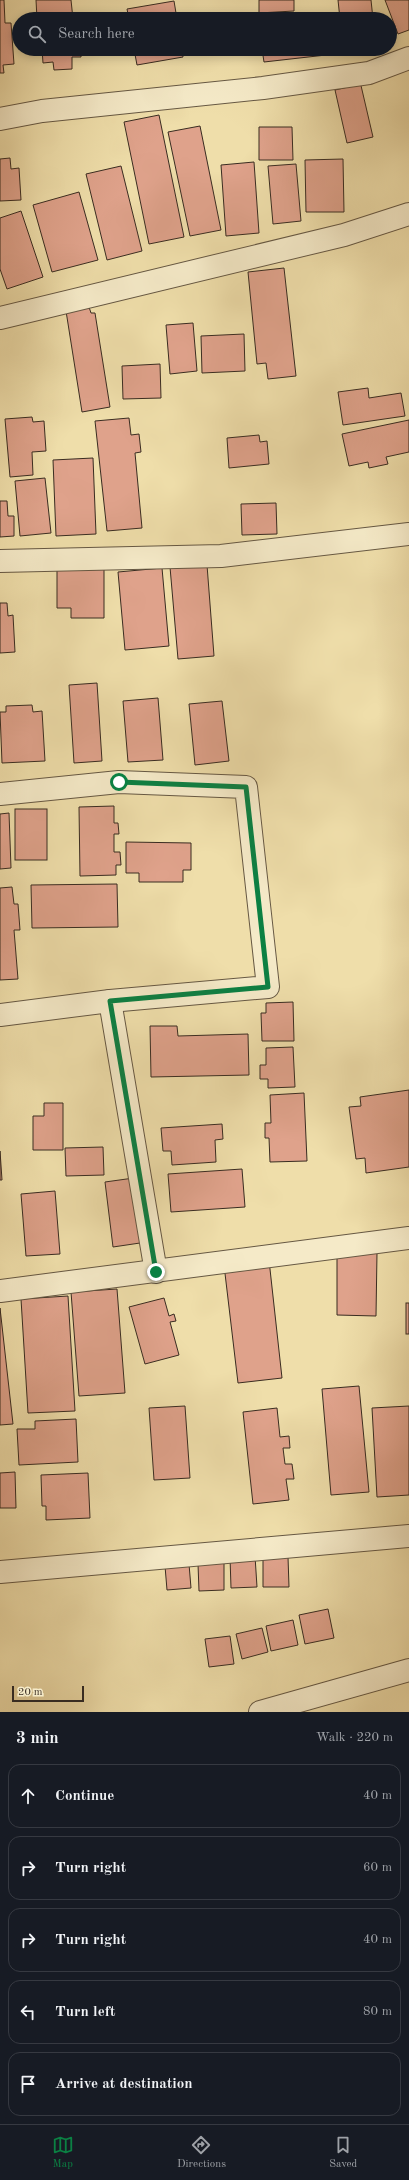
<!DOCTYPE html>
<html lang="en">
<head>
<meta charset="utf-8">
<style>
  :root { --surface:#171b24; --page:#242831; --text:#f1f3f6; --muted:#9ea1a6; --line:#363941; --accent:#0b8043 }
  body { margin:0; font-family:"Old Standard TT",serif; background:var(--page); color:var(--text) }
  .scale { position:absolute; left:12px; bottom:10px; width:72px; box-sizing:border-box; padding-left:4px; border:2px solid #392c21; border-top:0; font-size:11px; line-height:14px; white-space:nowrap; color:#392c21; -webkit-text-stroke:3px #f5eac8; paint-order:stroke }
  .stop { position:absolute; width:12px; height:12px; margin:-9px; border:3px solid #0b8043; border-radius:50%; background:#fff }
  .stop.end { background:#0b8043; border-color:#fff; box-shadow:0 1px 4px #0008 }
  .list { margin:0; padding:0; list-style:none }
  h2 { display:flex; justify-content:space-between; align-items:center; height:52px; margin:0; padding:0 16px; font-size:17px }
  h2 small { font-size:13px; font-weight:400; color:var(--muted) }
  .list li { display:grid; grid-template-columns:26px 1fr auto; gap:12px; align-items:center; box-sizing:border-box; height:64px; margin:0 8px 8px; padding:0 8px; border:1px solid var(--line); border-radius:12px }
  .list b { display:block; font-size:15px; white-space:nowrap }
  .list em { font-size:13px; font-style:normal; color:var(--muted) }
  .icon { flex:none; width:22px; height:22px; fill:none; stroke:currentColor; stroke-width:2; stroke-linecap:round; stroke-linejoin:round }
  .map { position:relative; flex:none; width:409px; height:1712px; overflow:hidden }
  .search { position:absolute; background:var(--surface); box-shadow:0 2px 10px #0003; left:12px; right:12px; top:12px; height:44px; display:flex; align-items:center; gap:10px; box-sizing:border-box; padding:0 14px; border-radius:22px; color:var(--muted); font-size:15px }
  .sheet { height:412px; background:var(--surface) }
  nav { display:flex; justify-content:space-around; align-items:center; box-sizing:border-box; height:56px; border-top:1px solid var(--line); background:var(--surface); font-size:11px; color:var(--muted) }
  nav a { display:grid; justify-items:center; gap:2px }
  nav .on { color:var(--accent) }
  .map>svg:first-child { display:block }
  .building { fill:#dfa28b; stroke:#392c21 }
  .lines { fill:none; stroke-linecap:round; stroke-linejoin:round }
  .minor-casing { stroke:#665843; stroke-width:24 }
  .minor { stroke:#f5eac8; stroke-width:22 }
  .route { stroke:#0b8043; stroke-width:5 }
</style>
</head>
<body>
<div class="map">
<svg width="409" height="1712" viewBox="0 0 409 1712">
  <rect width="100%" height="100%" fill="#efdeaa"/>
  <filter id="stains"><feTurbulence type="fractalNoise" baseFrequency=".005" numOctaves="4"/><feColorMatrix values="0 0 0 0 .2 0 0 0 0 .09 0 0 0 0 .02 0 0 0 .5 -.17"/></filter>
  <radialGradient id="worn" r=".72"><stop offset=".6" stop-color="#630" stop-opacity="0"/><stop offset="1" stop-color="#630" stop-opacity=".3"/></radialGradient>
  <!-- building -->
  <g class="building">
    <path d="M0,0H4L5,23H11L14,64L3,65L4,73H0Z"/>
    <path d="M36,0H71L73,19H37Z"/>
    <path d="M259,0H294V11L259,13Z"/>
    <path d="M338,0H371L373,19H340Z"/>
    <path d="M385,0H409V30L398,34Z"/>
    <path d="M174,1L177,19H129L127,9Z"/>
    <path d="M304,14V19H259Z"/>
    <path d="M42,49H81V57H72V69L54,70L53,62L43,63Z"/>
    <path d="M134,49H182L183,57L137,65Z"/>
    <path d="M262,49H326V55L264,62Z"/>
    <path d="M359,77L373,137L347,143L335,90L348,87L346,79Z"/>
    <path d="M159,115L184,237L149,244L124,122Z"/>
    <path d="M200,126L221,230L190,236L168,132Z"/>
    <path d="M259,127H292L293,160H259Z"/>
    <path d="M10,158L11,169L19,168L21,200L0,201V159Z"/>
    <path d="M343,159L344,212H306L305,160Z"/>
    <path d="M254,162L259,233L226,236L221,165Z"/>
    <path d="M296,164L301,221L273,224L268,166Z"/>
    <path d="M121,166L142,251L107,260L86,174Z"/>
    <path d="M79,192L98,260L52,272L33,205Z"/>
    <path d="M21,211L43,277L7,289L0,269V218Z"/>
    <path d="M284,268L296,376L268,379L266,363L257,364L248,272Z"/>
    <path d="M89,307L91,313H95L110,407L82,412L66,311Z"/>
    <path d="M193,323L197,371L170,374L166,325Z"/>
    <path d="M244,334L245,371L202,373L201,336Z"/>
    <path d="M160,364L161,398L123,399L122,366Z"/>
    <path d="M368,388L369,398L401,393L405,416L343,425L338,392Z"/>
    <path d="M32,417L33,422L44,421L46,451L32,452L33,475L10,477L5,419Z"/>
    <path d="M129,418L131,435L139,434L141,452L135,453L142,528L107,531L95,421Z"/>
    <path d="M409,420V452L386,457L388,464L369,468L368,462L349,466L342,434Z"/>
    <path d="M259,435L260,442L267,441L269,464L229,468L227,438Z"/>
    <path d="M93,458L96,534L56,536L53,460Z"/>
    <path d="M45,478L51,533L20,536L15,481Z"/>
    <path d="M0,501H7L8,516H14V536L0,537Z"/>
    <path d="M276,503L277,534L242,535L241,504Z"/>
    <path d="M57,562L104,563V618H71V608H57Z"/>
    <path d="M207,565L214,656L178,659L170,567Z"/>
    <path d="M162,568L169,646L125,650L118,572Z"/>
    <path d="M0,603H7L8,616L13,615L15,652L0,653Z"/>
    <path d="M97,683L102,761L74,763L69,685Z"/>
    <path d="M158,698L163,760L128,762L123,701Z"/>
    <path d="M222,701L229,761L195,765L189,704Z"/>
    <path d="M32,705L33,712L42,711L45,761L2,763L0,712H6V706Z"/>
    <path d="M114,806V823H118L119,834H114V852H120L121,865H116V875L80,876L79,807Z"/>
    <rect x="15" y="809" width="32" height="51"/>
    <path d="M9,813L11,868L0,869V814Z"/>
    <path d="M126,842L191,843V870H183V882H139V873H126Z"/>
    <path d="M117,884L118,927L32,928L31,885Z"/>
    <path d="M12,887L14,904H18L20,930H14L18,979L0,980V888Z"/>
    <path d="M293,1002L294,1041H262L261,1013H266V1003Z"/>
    <path d="M150,1026H177L178,1036L248,1034L249,1075L151,1077Z"/>
    <path d="M293,1047L295,1087L268,1088V1079H260V1065H266V1048Z"/>
    <path d="M409,1090V1167L366,1173L365,1158L356,1159L349,1107L361,1106L360,1097Z"/>
    <path d="M304,1093L307,1161L270,1162L269,1138H265V1123H271L270,1095Z"/>
    <path d="M44,1103H63V1150H33V1116H44Z"/>
    <path d="M222,1124L223,1139L215,1140L216,1162L172,1165L171,1151H163L161,1128Z"/>
    <path d="M103,1147L104,1175L66,1176L65,1148Z"/>
    <path d="M0,1151L2,1180H0Z"/>
    <path d="M242,1169L245,1207L171,1212L168,1174Z"/>
    <path d="M141,1177L140,1243L113,1247L105,1182Z"/>
    <path d="M55,1191L60,1254L26,1256L21,1194Z"/>
    <path d="M337,1253H377L376,1316L337,1315Z"/>
    <path d="M269,1260L282,1378L238,1383L224,1265Z"/>
    <path d="M117,1289L125,1393L79,1396L71,1292Z"/>
    <path d="M68,1296L75,1411L28,1413L21,1299Z"/>
    <path d="M164,1298L169,1316L174,1314L176,1321L170,1322L179,1355L145,1364L129,1307Z"/>
    <rect x="406" y="1303" width="3" height="31"/>
    <path d="M0,1308L13,1424L0,1425Z"/>
    <path d="M359,1386L369,1492L331,1495L322,1389Z"/>
    <path d="M185,1406L190,1478L154,1480L149,1408Z"/>
    <path d="M409,1406V1495L377,1497L372,1408Z"/>
    <path d="M277,1408L280,1437L289,1436L290,1448H283L285,1464H292L294,1479H286L289,1500L253,1504L243,1412Z"/>
    <path d="M76,1419L78,1462L19,1465L17,1429H35V1421Z"/>
    <path d="M15,1472L16,1508H0V1473Z"/>
    <path d="M88,1473L90,1518L46,1520V1506H42L41,1475Z"/>
    <path d="M255,1556L257,1587L231,1588L230,1557Z"/>
    <path d="M263,1557H288L289,1587H263Z"/>
    <path d="M224,1563V1590L199,1591L198,1564Z"/>
    <path d="M189,1564L191,1588L167,1590L165,1566Z"/>
    <path d="M328,1609L334,1638L305,1644L299,1615Z"/>
    <path d="M293,1620L298,1645L271,1651L266,1626Z"/>
    <path d="M262,1628L268,1652L242,1659L236,1634Z"/>
    <path d="M230,1636L234,1664L209,1667L205,1639Z"/>
  </g>
  <g class="lines">
    <defs>
      <g id="minor">
        <path d="M0,119L42,111L263,88L369,73L409,58"/>
        <path d="M0,318L344,235L409,214"/>
        <path d="M0,561L221,556L409,534"/>
        <path d="M0,794L119,782L246,787L268,987L110,1001L0,1015"/>
        <path d="M110,1001L156,1272"/>
        <path d="M0,1291L409,1238"/>
        <path d="M0,1572L409,1536"/>
        <path d="M260,1712L409,1670"/>
      </g>
    </defs>
    <!-- minor casing -->
    <use href="#minor" class="minor-casing"/>
    <!-- minor -->
    <use href="#minor" class="minor"/>
  </g>
  <g class="lines">
    <!-- route -->
    <path class="route" d="M119,782L246,787L268,987L110,1001L156,1272"/>
  </g>
  <rect width="100%" height="100%" filter="url(#stains)"/>
  <rect width="100%" height="100%" fill="url(#worn)"/>
</svg>
<div class="scale">20 m</div>
<div class="stop" style="left:119px;top:782px"></div>
<div class="stop end" style="left:156px;top:1272px"></div>
<div class="search"><svg class="icon" aria-label="search" viewBox="0 0 24 24"><circle cx="10" cy="10" r="6"/><path d="M15 15l6 6"/></svg>Search here</div>
</div>
<section class="sheet">
<h2>3 min<small>Walk · 220 m</small></h2>
<ul class="list">
<li><svg class="icon" aria-label="ahead" viewBox="0 0 24 24"><path d="M12 20V5M6 11l6-6 6 6"/></svg><div><b>Continue</b></div><em>40 m</em></li>
<li><svg class="icon" aria-label="right" viewBox="0 0 24 24"><path d="M7 20v-9h11M14 6l5 5-5 5"/></svg><div><b>Turn right</b></div><em>60 m</em></li>
<li><svg class="icon" aria-label="right" viewBox="0 0 24 24"><path d="M7 20v-9h11M14 6l5 5-5 5"/></svg><div><b>Turn right</b></div><em>40 m</em></li>
<li><svg class="icon" aria-label="left" viewBox="0 0 24 24"><path d="M17 20v-9H6M10 6l-5 5 5 5"/></svg><div><b>Turn left</b></div><em>80 m</em></li>
<li><svg class="icon" aria-label="arrive" viewBox="0 0 24 24"><path d="M6 21V4h12l-3 4 3 4H6"/></svg><div><b>Arrive at destination</b></div></li>
</ul>
</section>
<nav>
<a class="on"><svg class="icon" aria-label="map" viewBox="0 0 24 24"><path d="M3 6l6-2 6 2 6-2v14l-6 2-6-2-6 2zM9 4v14M15 6v14"/></svg>Map</a>
<a><svg class="icon" aria-label="directions" viewBox="0 0 24 24"><path d="M12 3l9 9-9 9-9-9zM9 14v-3h6M13 9l2 2-2 2"/></svg>Directions</a>
<a><svg class="icon" aria-label="saved" viewBox="0 0 24 24"><path d="M7 4h10v16l-5-4-5 4z"/></svg>Saved</a>
</nav>
</body>
</html>
